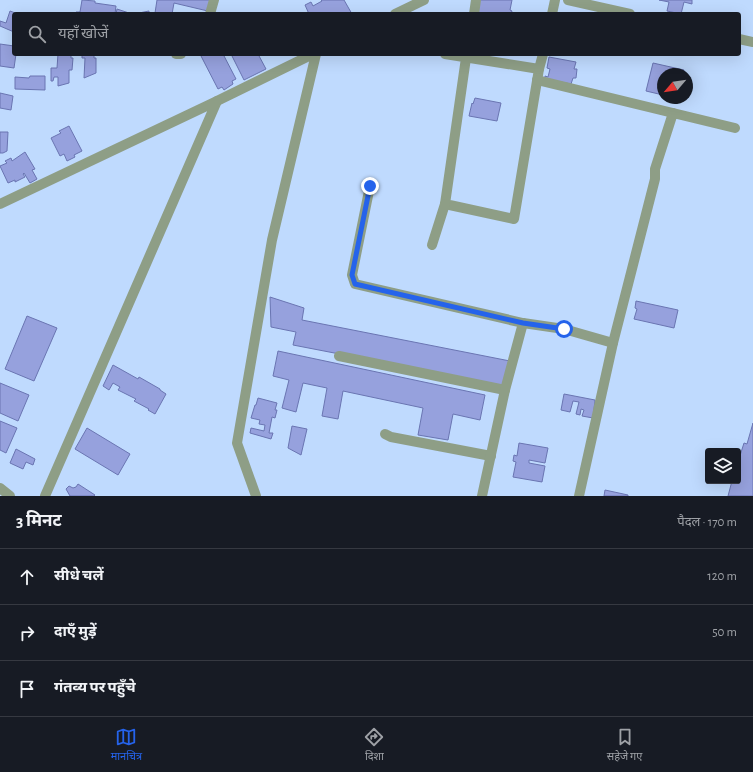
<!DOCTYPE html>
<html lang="hi">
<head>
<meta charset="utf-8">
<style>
  :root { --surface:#171b24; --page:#242831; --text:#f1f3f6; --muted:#9ea1a6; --line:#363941; --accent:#2563eb }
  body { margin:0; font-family:"Alegreya Sans","Noto Sans Devanagari",sans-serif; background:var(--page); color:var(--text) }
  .controls { position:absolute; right:12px; bottom:12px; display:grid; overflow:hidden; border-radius:4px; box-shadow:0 4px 16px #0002 }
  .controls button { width:36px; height:36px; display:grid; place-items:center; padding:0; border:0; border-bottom:1px solid var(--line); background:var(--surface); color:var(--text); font:20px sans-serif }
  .compass { position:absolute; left:657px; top:68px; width:36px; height:36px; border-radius:50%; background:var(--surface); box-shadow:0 4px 16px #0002; rotate:241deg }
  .stop { position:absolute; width:12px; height:12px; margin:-9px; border:3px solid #2563eb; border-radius:50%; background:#fff }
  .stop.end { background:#2563eb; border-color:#fff; box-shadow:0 1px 4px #0008 }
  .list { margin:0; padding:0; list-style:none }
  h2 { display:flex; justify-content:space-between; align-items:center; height:52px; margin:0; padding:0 16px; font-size:17px }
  h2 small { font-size:13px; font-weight:400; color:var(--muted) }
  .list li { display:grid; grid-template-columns:26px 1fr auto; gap:12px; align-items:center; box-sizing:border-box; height:56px; padding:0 16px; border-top:1px solid var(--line) }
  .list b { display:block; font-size:15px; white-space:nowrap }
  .list em { font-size:13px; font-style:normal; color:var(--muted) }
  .icon { flex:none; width:22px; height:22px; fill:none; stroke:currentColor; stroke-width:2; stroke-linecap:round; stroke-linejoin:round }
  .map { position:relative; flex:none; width:753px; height:496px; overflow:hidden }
  .search { position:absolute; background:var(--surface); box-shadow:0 4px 16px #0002; left:12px; right:12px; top:12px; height:44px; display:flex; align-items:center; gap:10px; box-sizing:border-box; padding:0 14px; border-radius:4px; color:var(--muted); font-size:15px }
  .sheet { height:220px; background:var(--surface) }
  nav { display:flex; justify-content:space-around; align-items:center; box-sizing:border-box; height:56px; border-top:1px solid var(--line); background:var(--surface); font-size:11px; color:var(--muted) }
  nav a { display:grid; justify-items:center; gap:2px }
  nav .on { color:var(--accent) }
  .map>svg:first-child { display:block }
  .building { fill:#96a1dd; stroke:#6a75b2 }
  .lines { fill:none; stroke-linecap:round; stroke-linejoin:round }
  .minor { stroke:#8e9e86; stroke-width:10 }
  .route { stroke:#2563eb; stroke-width:5 }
</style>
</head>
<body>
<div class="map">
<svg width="753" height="496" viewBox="0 0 753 496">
  <rect width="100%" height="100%" fill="#bfdafe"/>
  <!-- building -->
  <g class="building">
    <path d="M82,0L95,1V3L116,6L115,14H76V12H80Z"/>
    <path d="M157,0H215L212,12L174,3L172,14L155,13Z"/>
    <path d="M321,0H344L352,14H309L305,5L311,2L313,6L322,1Z"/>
    <path d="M479,0H512L510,10L512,11L511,14H477Z"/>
    <path d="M659,0H692V4L684,2L681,14L667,11L669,2Z"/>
    <path d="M117,9L132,14H116Z"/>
    <path d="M10,11L18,14H14V32L0,26V21L6,23Z"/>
    <path d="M149,11V14H138L139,13Z"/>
    <path d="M0,44L14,46V54H16L14,68L0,66Z"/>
    <path d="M58,54H71V58H73L72,70H69V83L58,86V77H54L53,81H51V68H57Z"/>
    <path d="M82,54H94V58H96V73L84,78L85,58H82Z"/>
    <path d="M206,54H223L236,79L232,81L233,84L224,90L222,87L218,89L201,56Z"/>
    <path d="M231,54H258L266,69L244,80Z"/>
    <path d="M549,57L576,62L574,69H577L576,78H573L571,84L545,79V76L548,77L550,69L547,68Z"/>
    <path d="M653,63L684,70L683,74H663V95L646,91Z"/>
    <path d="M30,76H45V90L15,89V77L29,78Z"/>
    <path d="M0,93L13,96L11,110L0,108Z"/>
    <path d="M475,98L501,103L497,121L469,116L472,103L473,104Z"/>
    <path d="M69,126L82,151L74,155L75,157L67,161L64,154L60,156L51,138L61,133L59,131Z"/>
    <path d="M0,132H8L7,151L3,153H0Z"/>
    <path d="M25,152L35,169L32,170L37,179L30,183L24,173L23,174L25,177L15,182V180L8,183L0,166L7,163L5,161L11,158L12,161Z"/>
    <path d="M270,297L304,308L302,320L510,361L505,386L293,345L296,332L271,327Z"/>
    <path d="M636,301L678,310L674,328L634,319L637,309L635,308Z"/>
    <path d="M27,316L57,328L34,381L5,369Z"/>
    <path d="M278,351L485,395L480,420L453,414L448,440L418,435L423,408L343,391L338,419L322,416L327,388L303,383L296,412L282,408L289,380L273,376Z"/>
    <path d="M113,365L138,379L139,377L160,389V390L166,394L155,414L148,410L149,409L134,401L136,399L118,390L120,387L113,383L109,390L103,386Z"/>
    <path d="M0,383L29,395L18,421L0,413Z"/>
    <path d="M564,394L595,400L593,418L582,416L584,410L581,409L580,415L576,414L579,402L573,401L570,412L561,410Z"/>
    <path d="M258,398L277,403L275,410H277L275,418L272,417L269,433H273L271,439L250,433L251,428L264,431L265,425L259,424L260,420L251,418L255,405H256Z"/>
    <path d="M0,421L17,428L6,453L0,450Z"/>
    <path d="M753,423V496H728L732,481H738V462L744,443L747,444Z"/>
    <path d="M292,426L307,429L301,455L288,448Z"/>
    <path d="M87,428L130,454L118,475L75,449Z"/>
    <path d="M519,443L548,448L545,463L529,460V463L545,466L542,482L513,477L516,462L513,461L514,455L517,456Z"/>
    <path d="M16,449L35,459L33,465L26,462L23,469L10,463Z"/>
    <path d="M78,484L95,495L94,496H70L66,489L69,486L73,488L76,487Z"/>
    <path d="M605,490L628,495V496H604Z"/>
  </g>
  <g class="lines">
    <!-- minor -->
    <g class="minor">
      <path d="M568,0L630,14"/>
      <path d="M210,14L214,0"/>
      <path d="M395,14L424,0"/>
      <path d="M474,14L476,0"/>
      <path d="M552,14L555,0"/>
      <path d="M739,39L753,42"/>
      <path d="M176,54H181"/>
      <path d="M445,54L539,69L514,219L445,204L466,58V54"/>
      <path d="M539,69L543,54"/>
      <path d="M537,80L673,113"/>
      <path d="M217,101L313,54"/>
      <path d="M370,186L352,275L355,284L523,323L564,329L613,343"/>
      <path d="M0,204L217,101L45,496"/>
      <path d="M432,245L445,204"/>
      <path d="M339,356L505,390"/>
      <path d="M385,434L391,437L491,456"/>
      <path d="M0,488L10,496"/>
      <path d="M256,496L237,443L272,240L316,54"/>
      <path d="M482,496L505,390L523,323"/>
      <path d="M579,496L613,343L655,179V169L673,113L735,128"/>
    </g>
  </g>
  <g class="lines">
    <!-- route -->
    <path class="route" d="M370,186L352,275L355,284L523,323L564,329"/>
  </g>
</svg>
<div class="controls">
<button><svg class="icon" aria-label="layers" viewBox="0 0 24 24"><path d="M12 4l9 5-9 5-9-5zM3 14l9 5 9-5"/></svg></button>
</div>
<svg class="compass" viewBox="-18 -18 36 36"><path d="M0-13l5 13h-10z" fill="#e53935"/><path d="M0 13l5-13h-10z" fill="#9ea1a6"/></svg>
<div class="stop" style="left:564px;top:329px"></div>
<div class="stop end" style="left:370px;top:186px"></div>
<div class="search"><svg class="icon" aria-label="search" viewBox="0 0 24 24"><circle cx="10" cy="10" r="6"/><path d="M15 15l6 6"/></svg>यहाँ खोजें</div>
</div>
<section class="sheet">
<h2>3 मिनट<small>पैदल · 170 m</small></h2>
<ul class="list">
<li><svg class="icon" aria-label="ahead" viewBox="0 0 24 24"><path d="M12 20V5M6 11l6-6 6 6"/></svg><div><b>सीधे चलें</b></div><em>120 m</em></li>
<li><svg class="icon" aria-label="right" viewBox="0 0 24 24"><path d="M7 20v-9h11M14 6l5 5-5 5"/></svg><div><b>दाएँ मुड़ें</b></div><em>50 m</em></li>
<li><svg class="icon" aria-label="arrive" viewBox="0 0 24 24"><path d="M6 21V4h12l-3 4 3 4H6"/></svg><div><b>गंतव्य पर पहुँचे</b></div></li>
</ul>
</section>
<nav>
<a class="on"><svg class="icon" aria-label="map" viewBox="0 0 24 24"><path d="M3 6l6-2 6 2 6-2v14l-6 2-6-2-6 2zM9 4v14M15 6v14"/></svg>मानचित्र</a>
<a><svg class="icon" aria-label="directions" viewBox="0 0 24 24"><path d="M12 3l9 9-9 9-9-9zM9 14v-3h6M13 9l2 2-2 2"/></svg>दिशा</a>
<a><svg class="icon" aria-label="saved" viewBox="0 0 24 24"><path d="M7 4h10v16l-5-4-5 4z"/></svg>सहेजे गए</a>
</nav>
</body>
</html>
